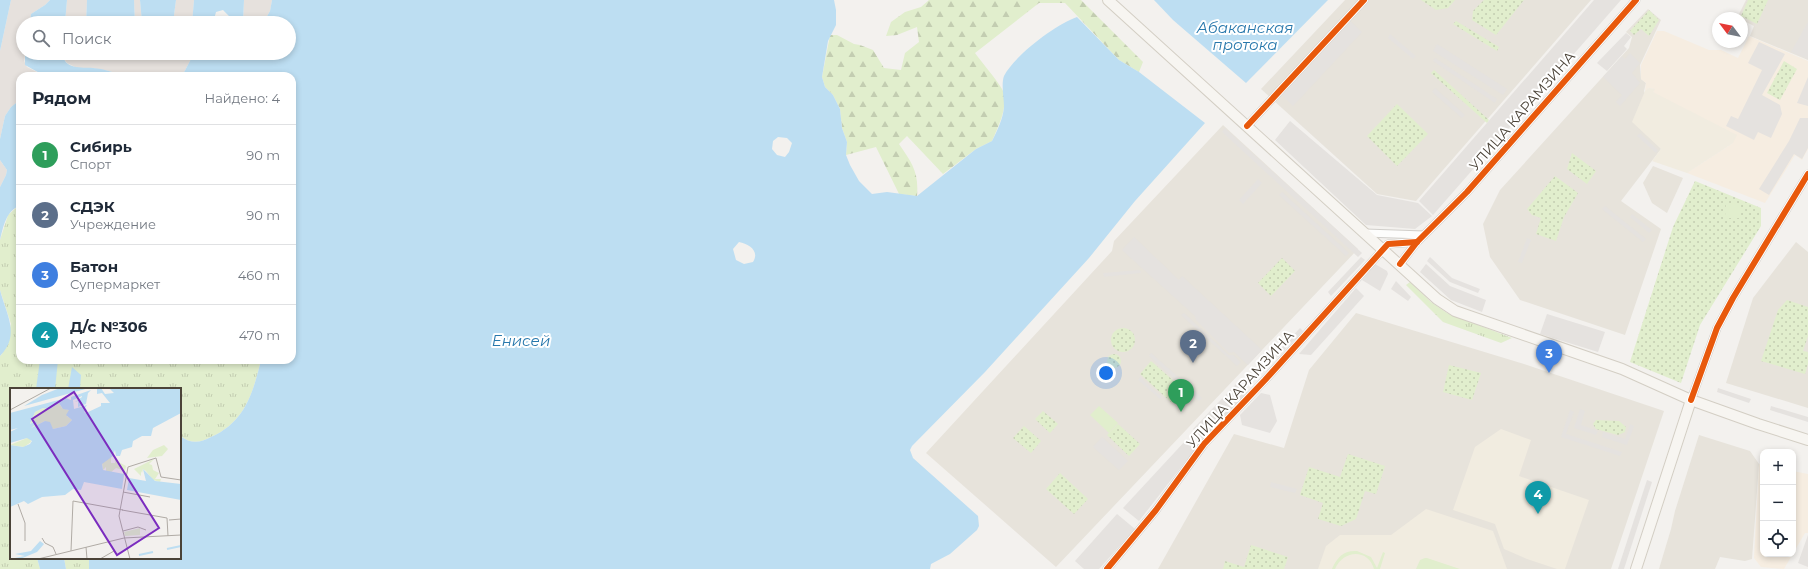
<!DOCTYPE html>
<html lang="ru">
<head>
<meta charset="utf-8">
<style>
  :root { --surface:#fff; --page:#f6f6f7; --text:#1f2937; --muted:#747a83; --line:#e0e1e3; --accent:#868078 }
  body { margin:0; font-family:Montserrat,sans-serif; background:var(--page); color:var(--text) }
  .controls { position:absolute; right:12px; bottom:12px; display:grid; overflow:hidden; border-radius:8px; box-shadow:0 2px 6px #0003 }
  .controls button { width:36px; height:36px; display:grid; place-items:center; padding:0; border:0; border-bottom:1px solid var(--line); background:var(--surface); color:var(--text); font:20px sans-serif }
  .compass { position:absolute; left:1712px; top:12px; width:36px; height:36px; border-radius:50%; background:var(--surface); box-shadow:0 2px 6px #0003; rotate:302deg }
  .you { position:absolute; left:1106px; top:373px; width:14px; height:14px; margin:-10px; border:3px solid #fff; border-radius:50%; background:#1a73e8; box-shadow:0 0 0 6px #1a73e833 }
  .badge { display:grid; place-items:center; width:26px; height:26px; border-radius:50%; background:var(--accent); color:#fff; font-size:13px; font-weight:700 }
  .pin { position:absolute; translate:-50% -33px; filter:drop-shadow(0 1px 2px #0008) }
  .pin::after { content:''; position:absolute; top:21px; width:14px; height:12px; background:inherit; clip-path:polygon(0 0,100% 0,50% 100%) }
  .list { margin:0; padding:0; list-style:none }
  h2 { display:flex; justify-content:space-between; align-items:center; height:52px; margin:0; padding:0 16px; font-size:17px }
  h2 small { font-size:13px; font-weight:400; color:var(--muted) }
  .list li { display:grid; grid-template-columns:26px 1fr auto; gap:12px; align-items:center; box-sizing:border-box; height:60px; padding:0 16px; border-top:1px solid var(--line) }
  .list b { display:block; font-size:15px; white-space:nowrap }
  .list p { margin:0; font-size:13px; white-space:nowrap; color:var(--muted) }
  .list em { font-size:13px; font-style:normal; color:var(--muted) }
  .icon { flex:none; width:22px; height:22px; fill:none; stroke:currentColor; stroke-width:2; stroke-linecap:round; stroke-linejoin:round }
  .map { position:relative; flex:none; width:1808px; height:569px; overflow:hidden }
  .search { position:absolute; background:var(--surface); box-shadow:0 2px 6px #0003; left:16px; top:16px; width:280px; height:44px; display:flex; align-items:center; gap:10px; box-sizing:border-box; padding:0 14px; border-radius:22px; color:var(--muted); font-size:15px }
  .panel { position:absolute; background:var(--surface); box-shadow:0 2px 6px #0003; left:16px; top:72px; width:280px; height:292px; border-radius:12px }
  .map>svg:first-child { display:block }
  .residential { fill:#e7e3db }
  .commercial { fill:#f6ede1 }
  .industrial { fill:#e6e1dd }
  .education { fill:#f1ece0 }
  .grass { fill:url(#grass-tufts) }
  .forest { fill:url(#forest-firs) }
  .park { fill:url(#park-dots) }
  .garden { fill:#e1eecd }
  .parking { fill:#e5e2df }
  .water { fill:#bddef2; fill-rule:evenodd }
  .lines { fill:none; stroke-linecap:round; stroke-linejoin:round }
  .street-casing { stroke:#d1cfcb; stroke-width:9 }
  .secondary-casing { stroke:#d3cec4; stroke-width:12 }
  .street { stroke:#fdfdfc; stroke-width:7 }
  .secondary { stroke:#f7f5f1; stroke-width:10 }
  .cycleway-casing { stroke:#fff; stroke-width:8 }
  .cycleway { stroke:#e8590c; stroke-width:6 }
  .labels { text-anchor:middle; dominant-baseline:central; stroke-width:4; stroke-linejoin:round; paint-order:stroke }
  .street-label { font-size:14px; fill:#4b4338; stroke:#fff }
  .water-label { font-size:15px; font-style:italic; fill:#2878ac; stroke:#fff }
  .inset-river { fill:none; stroke:#bddef2; stroke-width:2 }
  .inset-road { fill:none; stroke:#b0aba5; stroke-width:1 }
  .view { fill:#7b2cbf; fill-opacity:0.15; stroke:#7b2cbf; stroke-width:2 }
  .inset-edge { fill:none; stroke:#4b4338; stroke-width:2 }
</style>
</head>
<body>
<div class="map">
<svg width="1808" height="569" viewBox="0 0 1808 569">
  <defs>
    <pattern id="grass-tufts" width="24" height="20" patternUnits="userSpaceOnUse"><rect width="24" height="20" fill="#e1eecd"/><path d="M3 7l-1-3M5 7V3M7 7l1-3M15 17l-1-3M17 17v-4M19 17l1-3" fill="none" stroke="#c3cdb1"/></pattern>
    <pattern id="forest-firs" width="22" height="20" patternUnits="userSpaceOnUse"><rect width="22" height="20" fill="#e1eecd"/><path d="M5 1l3.5 6h-7zM16 11l3.5 6h-7z" fill="#c3cdb1"/></pattern>
    <pattern id="park-dots" width="8" height="8" patternUnits="userSpaceOnUse"><rect width="8" height="8" fill="#e1eecd"/><path d="M2 2h.1M6 6h.1" fill="none" stroke="#c3cdb1" stroke-width="1.8" stroke-linecap="round"/></pattern>
  </defs>
  <rect width="100%" height="100%" fill="#f3f1ee"/>
  <!-- residential -->
  <g class="residential">
    <path d="M1345,0H1591L1416,201L1377,194L1261,89Z"/>
    <path d="M1746,0H1808V60L1750,36L1754,26L1742,20V18H1737Z"/>
    <path d="M1648,9L1661,20L1640,65L1641,79L1646,83L1644,91L1661,149L1621,201L1661,229L1625,335L1520,300L1490,257L1483,224L1500,190L1629,48L1632,37L1626,32Z"/>
    <path d="M1223,125L1358,249L1056,567L926,453L1112,251L1114,241Z"/>
    <path d="M1653,166L1683,178L1667,213L1652,203L1643,183Z"/>
    <path d="M1796,242L1808,252V408L1726,383L1753,298Z"/>
    <path d="M1356,313L1524,364L1664,411L1611,569H1158L1234,434L1284,448L1309,370Z"/>
    <path d="M1699,435L1750,451L1759,464L1752,559L1745,561L1720,557L1715,569H1659L1671,529L1675,511Z"/>
  </g>
  <!-- commercial -->
  <g class="commercial">
    <path d="M1657,31H1664L1709,50H1721L1738,58L1749,36L1808,61V149L1802,160L1795,155L1765,203L1687,173L1733,143L1653,92L1654,89L1649,88L1645,91L1646,83L1641,79V65Z"/>
    <path d="M1759,464L1763,465V554H1793V471L1808,474V533H1805L1784,569L1761,567L1754,558Z"/>
  </g>
  <!-- industrial -->
  <g class="industrial">
    <path d="M11,0H50L45,5L31,14L30,23H23V53H25L24,61L27,67L45,76H20V100L11,107L5,116L0,139V51Z"/>
    <path d="M67,0H87L86,23H65Z"/>
    <path d="M134,0H140L142,23H135Z"/>
    <path d="M176,0H194L192,23H173Z"/>
    <path d="M244,0H272L270,11L263,23H243Z"/>
    <rect x="106" y="16" width="16" height="7"/>
    <path d="M63,53H192L190,61L182,76H124L109,71L91,68H77L67,63L63,57Z"/>
    <path d="M0,160L7,170L6,175L0,187Z"/>
  </g>
  <!-- education -->
  <g class="education">
    <path d="M1649,88L1655,89L1653,92L1737,135L1733,143L1687,173L1652,161L1661,149L1632,122L1645,91Z"/>
    <path d="M1501,429L1531,440L1519,476L1589,500L1565,569H1557L1527,559L1504,549L1495,524L1453,510L1475,447Z"/>
    <path d="M1426,509L1493,531L1507,569H1318L1326,546L1340,535H1391Z"/>
  </g>
  <!-- grass -->
  <g class="grass">
    <path d="M20,206V360H261C253,393 245,422 211,437C200,443 191,444 180,436V389H11V558H37L40,569H0V356L2,354L11,324L0,290V240L8,215L16,208Z"/>
    <path d="M1410,282L1431,302L1447,313L1512,338L1501,343L1443,322L1406,285Z"/>
    <path d="M64,558H89V569H66Z"/>
  </g>
  <!-- forest -->
  <path class="forest" d="M929,0H1081L1143,62L1139,72L1119,60L1065,3H1039L975,53C980,60 1002,86 1004,93C1007,110 998,127 992,141L976,149L943,174L907,136L899,144C912,163 919,172 917,196L899,194L876,147L846,155L847,142L842,128L840,109L833,95L825,87L822,77L830,35H837L854,44L860,45L873,50L884,68L901,70L905,53L919,42L917,27L897,35L886,36L891,22L905,12L921,7Z"/>
  <!-- park -->
  <g class="park">
    <path d="M1421,0H1455L1448,8L1436,10Z"/>
    <path d="M1484,0H1524L1496,35L1472,20L1473,11Z"/>
    <path d="M1748,0H1768L1757,24L1741,16Z"/>
    <path d="M1649,10L1659,20L1649,36L1641,29L1634,35L1630,31Z"/>
    <path d="M1456,21L1499,47L1497,51L1453,24Z"/>
    <path d="M1784,61L1797,69L1780,100L1767,93Z"/>
    <path d="M1434,70L1489,120L1487,123L1431,73Z"/>
    <path d="M1397,104L1428,134L1397,166L1367,136Z"/>
    <path d="M1572,153L1596,171L1587,184L1567,169Z"/>
    <path d="M1555,176L1578,193L1564,217L1556,241L1536,234L1541,218L1532,215L1527,209Z"/>
    <path d="M1695,181L1761,208V226L1700,325L1681,383L1630,362L1673,227Z"/>
    <path d="M1282,258L1295,271L1271,296L1258,283Z"/>
    <path d="M1787,300L1808,307V336L1803,351L1808,352V364L1805,374L1761,361L1778,310Z"/>
    <circle cx="1123" cy="340" r="12"/>
    <circle cx="1114" cy="361" r="7"/>
    <path d="M1151,361L1184,390L1172,403L1140,374Z"/>
    <path d="M1449,365L1481,373L1472,400L1443,392Z"/>
    <path d="M1043,411L1058,424L1050,433L1035,419Z"/>
    <path d="M1596,420L1619,421L1626,427L1625,432L1618,435L1596,429L1593,424Z"/>
    <path d="M1118,424L1140,444L1129,456L1107,435Z"/>
    <path d="M1024,426L1041,441L1031,453L1013,438Z"/>
    <path d="M1348,454L1385,466L1376,494L1365,491L1356,519L1341,526L1318,519L1323,503L1300,495L1309,467L1340,477Z"/>
    <path d="M1060,473L1088,499L1074,514L1046,489Z"/>
    <path d="M1251,545L1288,557L1284,569H1223L1225,561L1244,567Z"/>
  </g>
  <!-- garden -->
  <g class="garden">
    <path d="M1726,203L1741,204L1740,218H1725Z"/>
    <path d="M1099,406L1118,423L1109,433L1090,415Z"/>
    <path d="M1357,551L1371,557L1377,568L1383,552L1385,553L1380,569H1374C1368,548 1343,550 1335,569H1332C1337,557 1344,550 1357,551Z"/>
    <path d="M1425,558H1427L1460,569H1416L1420,560Z"/>
  </g>
  <!-- parking -->
  <g class="parking">
    <path d="M1594,0H1621L1433,215L1419,201Z"/>
    <path d="M1350,21L1362,32L1293,106L1281,94Z"/>
    <path d="M1808,22V59L1791,52Z"/>
    <path d="M1626,33L1631,37L1624,46L1627,49L1607,71L1597,63Z"/>
    <path d="M1390,34L1416,56L1413,59L1388,38Z"/>
    <path d="M1759,42L1785,54L1762,95L1780,105L1782,114L1771,138L1758,132L1754,140L1726,126L1731,116L1738,119L1762,70L1748,63Z"/>
    <path d="M1437,44L1507,89L1503,95L1433,51Z"/>
    <path d="M1630,53L1640,63L1632,73L1640,83L1620,106L1616,102L1622,95L1603,77L1622,56L1625,59Z"/>
    <path d="M1435,58L1497,99L1495,103L1433,61Z"/>
    <path d="M1808,77V106L1797,103Z"/>
    <path d="M1435,88L1465,115L1462,118L1432,92Z"/>
    <path d="M1800,118H1808V148L1802,159L1794,154L1769,195L1759,189L1789,141Z"/>
    <path d="M1290,121L1377,195L1418,203L1432,216L1415,229L1366,225L1275,140Z"/>
    <path d="M1225,128L1362,253L1358,257L1222,132Z"/>
    <path d="M1640,133L1658,150L1656,153L1637,136Z"/>
    <path d="M1258,179L1262,183L1243,204L1239,200Z"/>
    <path d="M1282,192L1349,253L1346,256L1279,195Z"/>
    <path d="M1605,206L1646,239L1643,242L1602,209Z"/>
    <path d="M1632,214L1652,230L1649,233L1630,217Z"/>
    <path d="M1134,237L1179,280L1182,276L1262,350L1248,365L1234,352L1229,353L1196,320L1195,316L1122,250Z"/>
    <path d="M1527,238L1531,240L1522,263L1518,262Z"/>
    <path d="M1361,257L1365,260L1331,296L1328,292Z"/>
    <path d="M1430,257L1452,278L1480,289L1478,293L1450,282L1427,261Z"/>
    <path d="M1375,264L1387,271L1388,274L1380,291L1362,280Z"/>
    <path d="M1426,264L1450,286L1486,300L1482,312L1451,300L1420,272Z"/>
    <path d="M1140,270L1141,273L1104,277L1103,273Z"/>
    <path d="M1396,281L1411,297L1408,301L1391,289Z"/>
    <path d="M1356,288L1364,296L1311,355L1299,354Z"/>
    <path d="M1184,313L1229,355H1233L1241,362L1237,366L1181,315Z"/>
    <path d="M1547,314L1605,332L1598,352L1540,334Z"/>
    <path d="M1300,328L1303,331L1278,357L1275,355Z"/>
    <path d="M1151,353L1202,398L1199,401L1149,356Z"/>
    <path d="M1140,377L1162,397L1160,399L1138,380Z"/>
    <path d="M1238,382L1248,392L1203,439L1193,429Z"/>
    <path d="M1718,388L1751,399L1749,403L1717,392Z"/>
    <path d="M1261,393L1270,395L1277,421L1270,433L1242,425L1240,415Z"/>
    <path d="M1771,406L1808,417V422L1770,410Z"/>
    <path d="M1580,409L1585,411L1581,425L1598,431L1596,435L1574,428Z"/>
    <path d="M1570,410L1574,412L1566,434L1622,452L1620,456L1561,437Z"/>
    <path d="M1630,424L1634,426L1627,445L1602,437L1603,432L1625,439Z"/>
    <path d="M1102,437L1128,461L1119,470L1093,447Z"/>
    <path d="M1187,439L1196,448L1139,521L1123,508Z"/>
    <path d="M1647,480L1652,482L1624,569H1618Z"/>
    <path d="M1271,482L1297,489L1295,493L1270,487Z"/>
    <path d="M1117,514L1135,529L1099,569H1084L1075,561Z"/>
    <path d="M1808,535V567L1798,563Z"/>
  </g>
  <!-- water -->
  <g class="water">
    <path d="M0,0H11L0,51Z"/>
    <path d="M50,0H67L65,23H30L31,14L45,5Z"/>
    <path d="M87,0H134L135,23H122V16H106V23H86Z"/>
    <path d="M140,0H176L173,23H142Z"/>
    <path d="M194,0H244L243,23H230L229,16L223,10L216,12L213,23H192Z"/>
    <path d="M272,0H834L836,10V25L828,41L822,77L825,87L833,95L840,109L842,128L847,142L846,155L850,165L859,181L872,194L887,192L917,196L976,149L992,141C997,131 1003,119 1004,107C1004,98 1001,84 1004,76C1014,56 1056,24 1077,17L1119,60L1139,72L1205,123L1135,201L1089,258L985,372L912,446L910,450L913,458L978,516L979,526L977,530L950,554L931,564L930,569H89V558H180V436C191,444 200,443 211,437C245,422 253,393 261,360H292V76H182L190,61L192,53H211L216,56L220,53H289V23H263L270,11ZM778,137L787,138L792,143L789,152L785,157L777,155L772,149L773,141ZM739,242C749,244 760,251 753,262L744,264L736,260L733,249Z"/>
    <path d="M1154,0H1328L1246,83L1173,20Z"/>
    <path d="M25,53H63C63,70 82,67 93,68C104,69 114,72 124,76H45L25,65Z"/>
    <path d="M20,100V206C6,210 3,228 0,240V187L6,175L7,170L0,160V139L5,116L11,107Z"/>
    <path d="M0,290C6,314 21,335 0,356Z"/>
    <path d="M40,360H58L55,389H36Z"/>
    <path d="M72,367L81,375L80,389H68Z"/>
    <path d="M37,558H64L66,569H40Z"/>
  </g>
  <g class="lines">
    <defs>
      <g id="street">
        <path d="M1247,126L1364,0"/>
        <path d="M1365,233L1424,235"/>
        <path d="M1400,264L1417,242L1467,192L1636,0"/>
        <path d="M1691,400L1717,328L1733,298L1808,174"/>
        <path d="M1107,569L1156,510L1204,444L1265,380L1388,244L1417,242"/>
      </g>
      <g id="secondary">
        <path d="M1108,0L1437,299L1455,311L1622,369L1691,400L1758,424L1808,440"/>
        <path d="M1636,569L1691,400"/>
      </g>
    </defs>
    <!-- street casing -->
    <use href="#street" class="street-casing"/>
    <!-- secondary casing -->
    <use href="#secondary" class="secondary-casing"/>
    <!-- street -->
    <use href="#street" class="street"/>
    <!-- secondary -->
    <use href="#secondary" class="secondary"/>
    <defs>
      <g id="cycleway">
        <path d="M1247,126L1364,0"/>
        <path d="M1400,264L1417,242L1467,192L1636,0"/>
        <path d="M1691,400L1717,328L1733,298L1808,174"/>
        <path d="M1107,569L1156,510L1204,444L1265,380L1388,244L1417,242"/>
      </g>
    </defs>
    <!-- cycleway casing -->
    <use href="#cycleway" class="cycleway-casing"/>
    <!-- cycleway -->
    <use href="#cycleway" class="cycleway"/>
  </g>
  <g class="labels">
    <!-- street labels -->
    <g class="street-label">
      <text transform="translate(1522 111) rotate(-49)">УЛИЦА КАРАМЗИНА</text>
      <text transform="translate(1240 389) rotate(-48)">УЛИЦА КАРАМЗИНА</text>
    </g>
    <!-- water labels -->
    <g class="water-label">
      <text x="1245" y="27">Абаканская<tspan x="1245" dy="17">протока</tspan></text>
      <text x="521" y="340">Енисей</text>
    </g>
  </g>
  <!-- overview -->
  <g transform="translate(10 388)">
    <rect width="171" height="171" fill="#f3f1ee"/>
    <path d="M49,15L52,20L59,22L57,28L62,32L56,38L43,41L35,33L21,40L25,33L20,36L25,24L33,20L40,21ZM17,50H20L21,54L14,59L0,57Z" fill="#e1eecd"/>
    <path d="M154,57L158,61L152,68L137,70L143,62ZM101,68V75H105V72L116,78L113,93V82L106,80L100,85L96,83V79L93,82L92,75ZM144,71L139,76L142,77L143,82L149,85L145,91H151L150,94L143,92L136,83L133,81L132,85L131,83V88L124,81Z" fill="#e1eecd"/>
    <path d="M130,140V147L115,148L114,144Z" fill="#e1eecd"/>
    <path d="M50,0H79L14,18L32,7ZM87,0H91L95,6L104,5L99,0H171V25L143,40L141,48H132L123,53L122,59L112,62L110,68H106L105,62L103,68L92,76L93,82L114,86L112,101L74,94L71,102L63,101L55,107L32,109L18,116L14,113L0,119V57L13,59L20,56L22,53L17,50L0,55V44L8,40L0,42V25L56,10L61,12V9L81,2L78,5L76,16L68,19V13L65,14L72,9V13V8L63,12L64,21L77,17L75,20L77,22L74,24L76,25L91,18V15H100L92,5L87,6ZM49,15L53,21L59,22L56,27L62,32L56,38L43,41L40,34L35,33L21,40L27,35L25,33L20,36L25,24L33,20L40,21ZM133,81L145,93L171,96V112L117,102L119,90L136,93ZM30,153L34,156L27,164L10,171L5,170L15,168L5,166L21,163Z" fill="#bddef2" fill-rule="evenodd"/>
    <path class="inset-river" d="M157,161L171,158M129,167L143,164"/>
    <path class="inset-road" d="M0,22L41,0M113,104L140,109M8,116L15,135V153M112,122L157,130L158,148M159,132L171,131M113,143L128,139L136,142M32,150L35,155L43,159L46,166M114,150L171,147M76,159L77,171M61,163L63,113L113,122M28,171L114,150M90,171L104,163M120,171L109,128L118,79L146,70L151,89L171,92"/>
    <path class="view" d="M64,4L149,140L107,167L22,31Z"/>
    <rect width="171" height="171" class="inset-edge"/>
  </g>
</svg>
<div class="controls">
<button>+</button>
<button>−</button>
<button><svg class="icon" aria-label="locate" viewBox="0 0 24 24"><circle cx="12" cy="12" r="6"/><path d="M12 2v4M12 18v4M2 12h4M18 12h4"/></svg></button>
</div>
<svg class="compass" viewBox="-18 -18 36 36"><path d="M0-13l5 13h-10z" fill="#e53935"/><path d="M0 13l5-13h-10z" fill="#747a83"/></svg>
<div class="you"></div>
<div class="pin badge" style="left:1181px;top:412px;background:#2e9e5b">1</div>
<div class="pin badge" style="left:1193px;top:363px;background:#5c6f8a">2</div>
<div class="pin badge" style="left:1549px;top:373px;background:#3f7fe0">3</div>
<div class="pin badge" style="left:1538px;top:514px;background:#0f9aa8">4</div>
<div class="search"><svg class="icon" aria-label="search" viewBox="0 0 24 24"><circle cx="10" cy="10" r="6"/><path d="M15 15l6 6"/></svg>Поиск</div>
<section class="panel">
<h2>Рядом<small>Найдено: 4</small></h2>
<ul class="list">
<li><span class="badge" style="background:#2e9e5b">1</span><div><b>Сибирь</b><p>Спорт</p></div><em>90 m</em></li>
<li><span class="badge" style="background:#5c6f8a">2</span><div><b>СДЭК</b><p>Учреждение</p></div><em>90 m</em></li>
<li><span class="badge" style="background:#3f7fe0">3</span><div><b>Батон</b><p>Супермаркет</p></div><em>460 m</em></li>
<li><span class="badge" style="background:#0f9aa8">4</span><div><b>Д/с №306</b><p>Место</p></div><em>470 m</em></li>
</ul>
</section>
</div>
</body>
</html>
